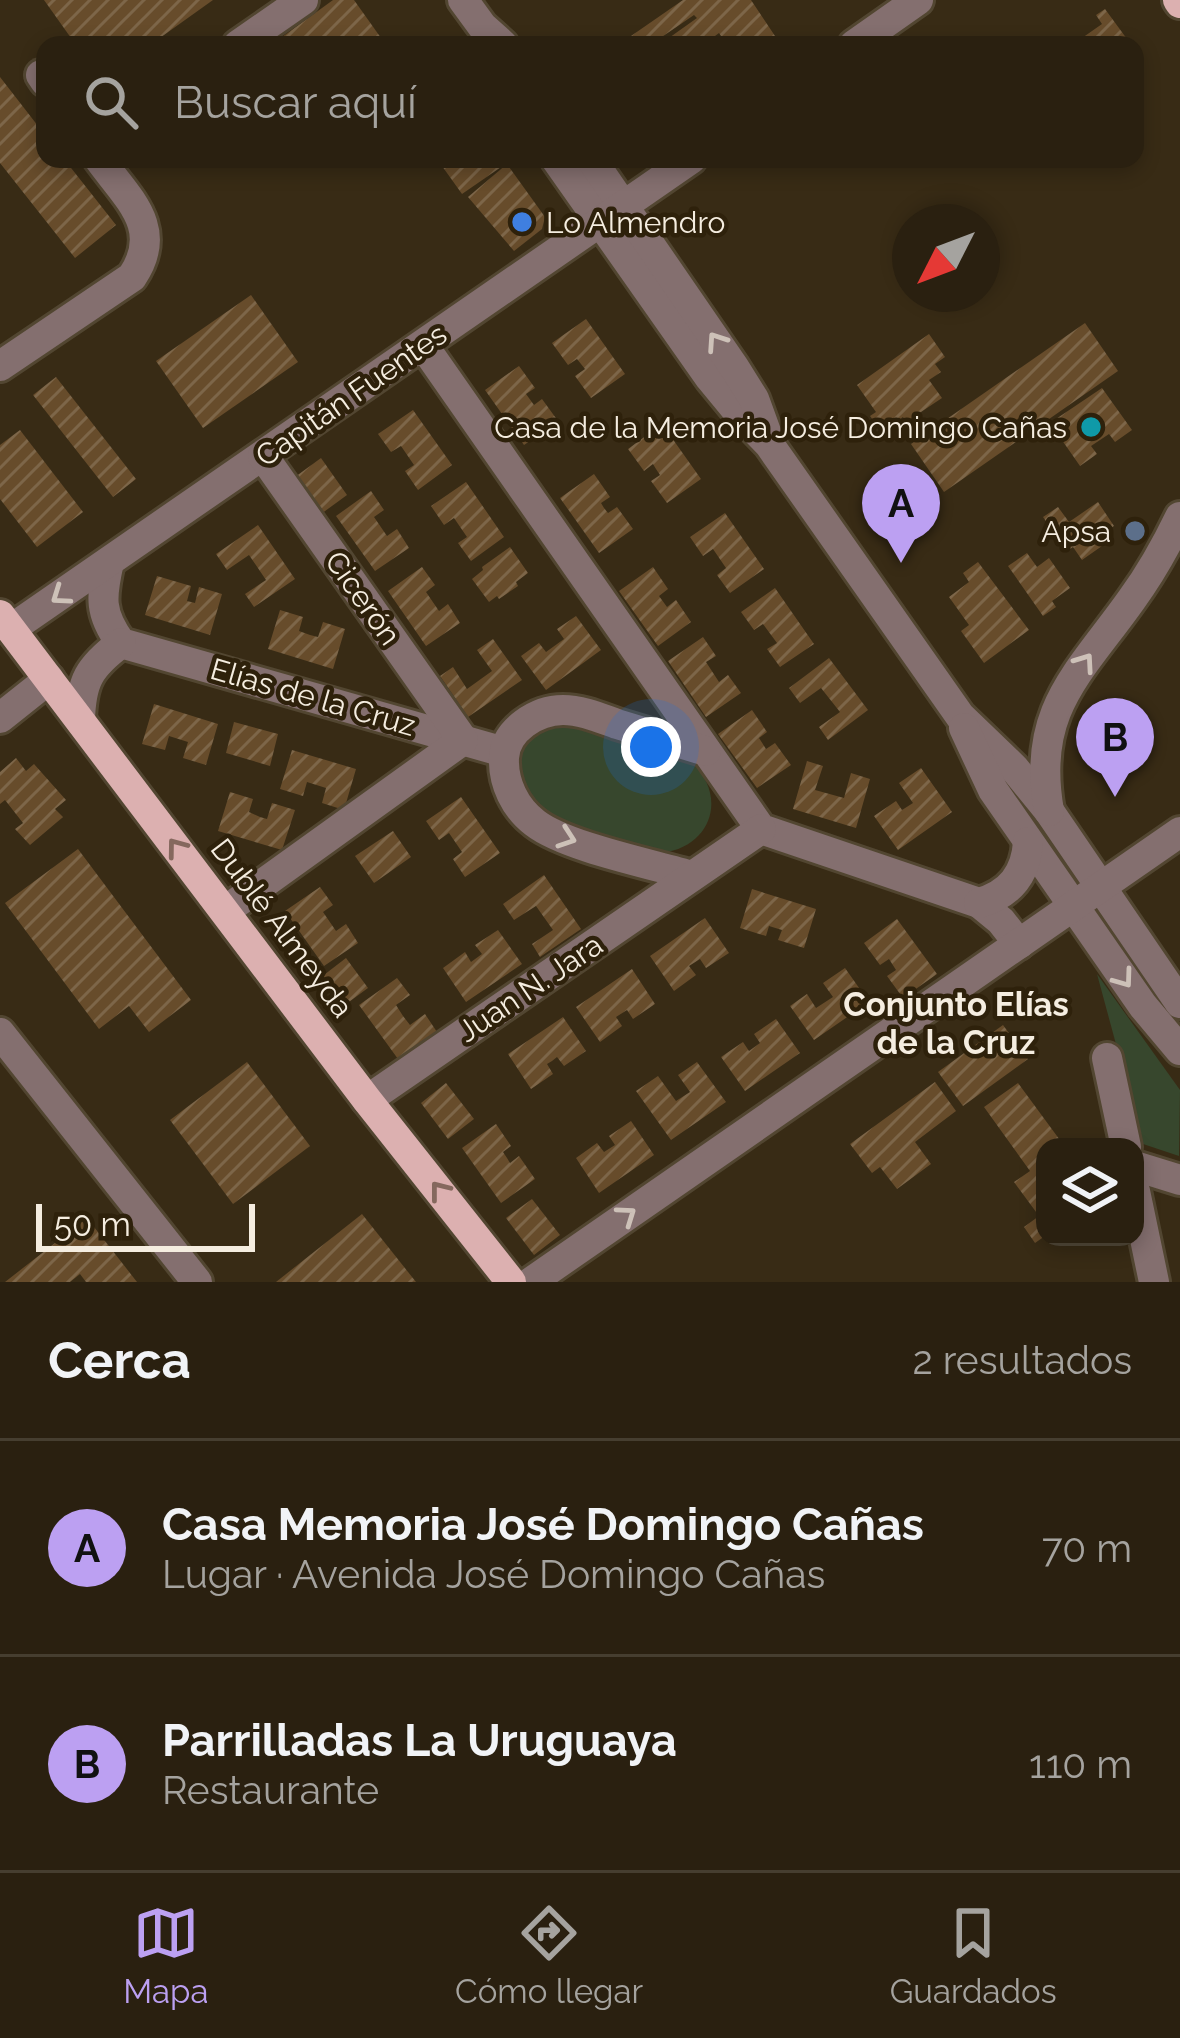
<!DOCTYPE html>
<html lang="es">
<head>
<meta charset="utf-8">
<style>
  :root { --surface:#2a2010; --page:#322819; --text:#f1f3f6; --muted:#a5a39f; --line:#463e30; --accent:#bca0f2 }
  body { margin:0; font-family:Raleway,sans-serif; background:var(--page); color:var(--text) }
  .controls { position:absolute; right:36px; bottom:36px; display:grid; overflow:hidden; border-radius:24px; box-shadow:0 6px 18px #0003 }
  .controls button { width:108px; height:108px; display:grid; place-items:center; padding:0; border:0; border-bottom:3px solid var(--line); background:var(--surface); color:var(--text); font:60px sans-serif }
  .compass { position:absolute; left:892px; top:204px; width:108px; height:108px; border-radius:50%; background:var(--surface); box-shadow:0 6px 18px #0003; rotate:228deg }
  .scale { position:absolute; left:36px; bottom:30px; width:219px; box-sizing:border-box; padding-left:12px; border:6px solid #f5ede0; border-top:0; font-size:33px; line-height:42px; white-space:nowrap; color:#f5ede0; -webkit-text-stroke:9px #2e210b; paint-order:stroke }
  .you { position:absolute; left:651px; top:747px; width:42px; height:42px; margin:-30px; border:9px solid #fff; border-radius:50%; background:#1a73e8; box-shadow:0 0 0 18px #1a73e833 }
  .badge { display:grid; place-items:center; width:78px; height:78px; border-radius:50%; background:var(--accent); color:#111; font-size:39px; font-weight:700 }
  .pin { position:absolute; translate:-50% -99px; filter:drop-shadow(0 3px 6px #0008) }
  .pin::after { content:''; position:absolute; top:63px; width:42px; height:36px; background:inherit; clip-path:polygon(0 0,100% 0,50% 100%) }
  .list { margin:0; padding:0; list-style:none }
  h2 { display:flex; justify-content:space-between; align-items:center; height:156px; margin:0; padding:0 48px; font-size:51px }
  h2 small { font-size:39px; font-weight:400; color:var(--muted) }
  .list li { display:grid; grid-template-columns:78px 1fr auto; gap:36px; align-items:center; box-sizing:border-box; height:216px; padding:0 48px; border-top:3px solid var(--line) }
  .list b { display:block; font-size:45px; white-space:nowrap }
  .list p { margin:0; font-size:39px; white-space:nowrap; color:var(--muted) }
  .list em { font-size:39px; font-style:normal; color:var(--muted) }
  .icon { flex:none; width:66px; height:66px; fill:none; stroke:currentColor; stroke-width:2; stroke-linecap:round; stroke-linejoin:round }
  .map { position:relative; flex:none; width:1180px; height:1282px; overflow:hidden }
  .search { position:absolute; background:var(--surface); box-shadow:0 6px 18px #0003; left:36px; right:36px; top:36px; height:132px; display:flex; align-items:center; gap:30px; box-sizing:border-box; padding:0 42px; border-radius:24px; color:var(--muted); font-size:45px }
  .sheet { height:588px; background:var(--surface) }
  nav { display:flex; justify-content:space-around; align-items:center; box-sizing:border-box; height:168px; border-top:3px solid var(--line); background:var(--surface); font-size:33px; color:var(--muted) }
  nav a { display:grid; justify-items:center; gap:6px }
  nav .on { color:var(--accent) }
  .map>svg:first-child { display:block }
  .park { fill:#37472d }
  .building { fill:url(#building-hatch) }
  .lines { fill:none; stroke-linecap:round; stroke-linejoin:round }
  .minor-casing { stroke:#524631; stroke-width:36 }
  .major-casing { stroke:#524631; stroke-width:36 }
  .minor { stroke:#846f6f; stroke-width:30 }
  .major { stroke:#dcb0b0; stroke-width:30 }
  .oneway { stroke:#cdc1b8 }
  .oneway2 { stroke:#85685e }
  .shop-dot { fill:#3f7fe0; stroke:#2e210b; stroke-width:4.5 }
  .culture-dot { fill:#0f9aa8; stroke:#2e210b; stroke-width:4.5 }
  .service-dot { fill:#5c6f8a; stroke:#2e210b; stroke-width:4.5 }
  .labels { text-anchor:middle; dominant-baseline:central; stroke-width:9; stroke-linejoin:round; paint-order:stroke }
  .poi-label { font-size:30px; fill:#f5ede0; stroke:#2e210b; text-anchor:end }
  .street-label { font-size:30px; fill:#f5ede0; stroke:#2e210b }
  .neighbourhood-label { font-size:33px; font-weight:bold; fill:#f5ede0; stroke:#2e210b }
</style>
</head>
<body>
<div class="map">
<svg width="1180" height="1282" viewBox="0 0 1180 1282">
  <defs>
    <pattern id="building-hatch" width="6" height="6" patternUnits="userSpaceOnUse" patternTransform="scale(3)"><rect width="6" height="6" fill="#674c2b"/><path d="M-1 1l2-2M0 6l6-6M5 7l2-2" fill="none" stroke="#7d6649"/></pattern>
  </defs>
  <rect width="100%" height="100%" fill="#382b15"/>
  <!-- park -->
  <g class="park">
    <path d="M572,722L689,760C728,793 714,846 662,853C632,846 568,832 544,814C516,793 506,744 544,727C552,723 563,723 572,722Z"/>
    <path d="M1097,974L1180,1090L1179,1156L1143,1144Z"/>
  </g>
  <!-- building -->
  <g class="building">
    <path d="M44,0H213L150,45H76Z"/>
    <path d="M333,0H354L386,45H271Z"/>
    <path d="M683,0H751L777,39L768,45H727L719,33L711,39L713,42L708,45H659L697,18L694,15L650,45H618Z"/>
    <path d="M1105,9L1127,39L1119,45H1072L1102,24L1096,15Z"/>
    <path d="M0,77L45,135V159H64L116,225L75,258L0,163Z"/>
    <path d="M437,159H500L504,165L462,194Z"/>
    <path d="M507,164L545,217L542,229L514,251L468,197Z"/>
    <path d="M251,295L298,362L203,428L156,361Z"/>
    <path d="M586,319L625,374L591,398L575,376L585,369L577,359L568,365L552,343Z"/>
    <path d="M1085,323L1118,371L944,492L911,444Z"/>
    <path d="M929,334L945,357L935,364L941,372L929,380L942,398L906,422L903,417L882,432L870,416L876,412L857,385Z"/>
    <path d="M519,366L535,388L526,394L534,405L542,399L558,421L524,445L485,390Z"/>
    <path d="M56,377L136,479L113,497L33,395Z"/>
    <path d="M1102,388L1132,430L1115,442L1109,434L1091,446L1097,454L1080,466L1050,423Z"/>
    <path d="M413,410L452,465L418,490L405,471L414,465L401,446L391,452L378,434Z"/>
    <path d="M662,424L701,479L667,503L651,481L660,475L656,469L653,464L644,471L628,449Z"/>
    <path d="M20,430L83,512L37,547L0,499V445Z"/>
    <path d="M321,458L347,495L321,514L295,477Z"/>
    <path d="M594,474L610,497L601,503L604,508L608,513L617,507L633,529L599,553L560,498Z"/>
    <path d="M466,482L504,537L471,561L458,543L467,537L454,518L444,525L431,506Z"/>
    <path d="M371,491L384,510L374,517L387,536L397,529L409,548L375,571L336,516Z"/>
    <path d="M1098,502L1114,526L1106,531L1112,539L1082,560L1073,547L1067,551L1043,517L1058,507L1069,522Z"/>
    <path d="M725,513L764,569L730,593L717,575L726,568L713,549L703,556L690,537Z"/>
    <path d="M258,525L295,579L254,607L245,594L266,580L249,555L227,570L216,554Z"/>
    <path d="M510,547L528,573L516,582L518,586L499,599L497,596L489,602L472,579L483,570L482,567Z"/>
    <path d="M1027,553L1037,567L1049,558L1070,588L1052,601L1056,607L1043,616L1008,566Z"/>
    <path d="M978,562L1029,630L984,663L961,631L969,625L949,597L969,582L963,573Z"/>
    <path d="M422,567L435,585L426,592L439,611L448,604L460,623L426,646L388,591Z"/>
    <path d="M653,567L668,589L659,596L667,607L676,600L691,622L658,646L619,591Z"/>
    <path d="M157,576L191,586L187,601L195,603L199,587L222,594L210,635L145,615Z"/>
    <path d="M775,588L814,644L780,667L767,649L777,643L763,624L754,630L741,612Z"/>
    <path d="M280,610L303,617L299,631L310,635L318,637L323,622L345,629L333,669L268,649Z"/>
    <path d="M576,616L601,650L546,690L521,656L539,643L546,652L564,639L557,629Z"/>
    <path d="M703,637L716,656L706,662L719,682L728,675L741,693L706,717L668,661Z"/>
    <path d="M493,639L522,680L468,717L440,676L453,667L467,689L492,671L477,650Z"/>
    <path d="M829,658L868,710L828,740L819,727L840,712L821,688L800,703L789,688Z"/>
    <path d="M154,704L218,724L206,765L183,758L188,742L169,736L165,750L142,744Z"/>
    <path d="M752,710L767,732L759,738L766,749L775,743L791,765L757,788L718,734Z"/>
    <path d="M234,722L278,734L270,766L226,753Z"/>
    <path d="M292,750L356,769L344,810L322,803L326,788L307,782L303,796L280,789Z"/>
    <path d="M16,758L26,771L34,764L66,800L55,809L63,817L30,845L15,829L23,823L5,800L0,804V772Z"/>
    <path d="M807,761L823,766L815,790L844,798L851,773L870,779L856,828L793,809Z"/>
    <path d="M921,768L952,812L898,850L874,816L896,801L902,810L913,803L899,783Z"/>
    <path d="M230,792L253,799L249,812L260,817L267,819L272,803L295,810L282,850L218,831Z"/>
    <path d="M461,797L500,853L465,877L453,859L462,852L449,833L439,840L426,821Z"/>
    <path d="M393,831L411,857L374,883L355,856Z"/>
    <path d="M78,849L191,1000L149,1032L129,1006L99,1029L5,903Z"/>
    <path d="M544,875L581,929L540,957L532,944L553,930L536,906L514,920L503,904Z"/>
    <path d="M320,887L333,905L323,912L336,931L346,924L358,943L324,966L285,911Z"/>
    <path d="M752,889L816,909L804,948L778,940L782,930L769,926L766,936L740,928Z"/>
    <path d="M705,918L729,953L706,968L700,959L689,966L696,975L674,991L650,956Z"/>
    <path d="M897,919L937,974L903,998L887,976L896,970L889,959L880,965L864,943Z"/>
    <path d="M498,930L522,964L466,1002L443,968L465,952L471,962L482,954L475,945Z"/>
    <path d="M346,958L368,988L342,1007L320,978Z"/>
    <path d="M845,968L869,1002L814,1040L790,1006L807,994L816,1008L833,997L823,983Z"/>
    <path d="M632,969L655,1004L633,1019L627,1010L616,1017L622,1026L600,1042L576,1007Z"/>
    <path d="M397,978L410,995L396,1005L403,1016L410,1025L425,1014L437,1032L398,1059L359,1005Z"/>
    <path d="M563,1017L586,1051L564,1066L557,1057L552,1061L547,1064L553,1074L531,1089L508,1054Z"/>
    <path d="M776,1019L800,1053L745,1091L721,1057L743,1042L749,1051L760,1043L754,1034Z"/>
    <path d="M1003,1025L1028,1059L963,1106L938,1072Z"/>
    <path d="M247,1062L310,1146L233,1204L170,1120Z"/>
    <path d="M697,1062L726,1102L671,1140L636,1091L658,1076L676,1101L690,1092L678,1075Z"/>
    <path d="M935,1082L956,1111L915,1142L931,1164L897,1189L880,1167L872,1173L850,1144Z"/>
    <path d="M446,1083L474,1119L448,1139L421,1103Z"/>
    <path d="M1018,1083L1065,1147H1045V1236L1035,1243L1024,1227L1039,1216L1014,1182L1030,1171L984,1107Z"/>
    <path d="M631,1121L654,1155L599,1193L576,1158L597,1143L604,1152L615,1145L609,1136Z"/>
    <path d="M496,1124L511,1146L503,1152L507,1158L510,1163L519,1156L535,1179L501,1203L462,1148Z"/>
    <path d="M532,1199L560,1235L534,1255L506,1218Z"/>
    <path d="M362,1214L416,1282H276Z"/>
    <path d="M87,1218L137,1282H86L80,1274L70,1282H5Z"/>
  </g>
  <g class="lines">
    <defs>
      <g id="minor">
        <path d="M463,0L482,26L503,45"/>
        <path d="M238,45L303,0"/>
        <path d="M854,45L918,0"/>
        <path d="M41,75L45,81"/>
        <path d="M556,159L710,378L738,412L769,444L960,716L1014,768L1049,811L1180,1003"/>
        <path d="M591,159L734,367L754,399L766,432"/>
        <path d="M423,345L761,829L979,903L1001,921L1019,944"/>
        <path d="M0,366L132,277C165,228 128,199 99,159"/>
        <path d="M109,562C101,597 99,613 121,643L504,752"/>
        <path d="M11,629L691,159"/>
        <path d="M0,718L49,679"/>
        <path d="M80,720C81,681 89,667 121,643"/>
        <path d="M964,728L993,790L1143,1006L1180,1050"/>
        <path d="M1049,811C1031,710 1079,674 1132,599C1151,573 1166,546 1180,517"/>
        <path d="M692,876C652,864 566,847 535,823C515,808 503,783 504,758C505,730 537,710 563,710C582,710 600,718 617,724C647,733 676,742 706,751"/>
        <path d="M979,903C1010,894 1026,874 1028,842"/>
        <path d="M225,911L463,740L263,456"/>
        <path d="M0,1033L197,1282"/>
        <path d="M1107,1058L1126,1147"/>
        <path d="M367,1100L761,829"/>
        <path d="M1135,1166L1180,1180"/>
        <path d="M1135,1191L1154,1282"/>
        <path d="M531,1282L1180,832"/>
      </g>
      <g id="major">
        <path d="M1178,0L1180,3"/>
        <path d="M0,615L367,1100L511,1282"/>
      </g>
    </defs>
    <!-- minor casing -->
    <use href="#minor" class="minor-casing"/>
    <!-- major casing -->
    <use href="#major" class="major-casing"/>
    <!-- minor -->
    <use href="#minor" class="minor"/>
    <!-- major -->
    <use href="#major" class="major"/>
  </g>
  <!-- one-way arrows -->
  <defs><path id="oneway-chevron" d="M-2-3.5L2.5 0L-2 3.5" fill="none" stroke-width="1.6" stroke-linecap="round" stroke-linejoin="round" transform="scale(3)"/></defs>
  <g class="oneway">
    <use href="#oneway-chevron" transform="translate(716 341) rotate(-124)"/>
    <use href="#oneway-chevron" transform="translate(60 596) rotate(145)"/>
    <use href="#oneway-chevron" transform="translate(1085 662) rotate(-55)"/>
    <use href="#oneway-chevron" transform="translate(567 838) rotate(19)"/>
    <use href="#oneway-chevron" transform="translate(1124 979) rotate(54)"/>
    <use href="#oneway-chevron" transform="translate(627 1215) rotate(-35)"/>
  </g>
  <g class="oneway2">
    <use href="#oneway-chevron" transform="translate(176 847) rotate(-127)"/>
    <use href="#oneway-chevron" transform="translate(439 1190) rotate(-128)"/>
  </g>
  <!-- markers -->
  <circle class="shop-dot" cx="522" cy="222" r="12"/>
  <circle class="culture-dot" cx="1091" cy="427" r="12"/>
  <circle class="service-dot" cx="1135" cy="531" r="12"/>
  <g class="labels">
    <!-- poi labels -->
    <g class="poi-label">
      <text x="546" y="222" text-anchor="start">Lo Almendro</text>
      <text x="1067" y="427">Casa de la Memoria José Domingo Cañas</text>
      <text x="1111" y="531">Apsa</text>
    </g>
    <!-- street labels -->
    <g class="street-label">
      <text transform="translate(351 395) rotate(-35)">Capitán Fuentes</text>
      <text transform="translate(363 598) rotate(55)">Cicerón</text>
      <text transform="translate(313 697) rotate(16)">Elías de la Cruz</text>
      <text transform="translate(282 928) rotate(53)">Dublé Almeyda</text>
      <text transform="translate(530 988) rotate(-34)">Juan N. Jara</text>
    </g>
    <!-- neighbourhood labels -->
    <g class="neighbourhood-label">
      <text x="956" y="1004">Conjunto Elías<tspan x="956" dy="38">de la Cruz</tspan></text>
    </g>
  </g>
</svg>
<div class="controls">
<button><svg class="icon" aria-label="layers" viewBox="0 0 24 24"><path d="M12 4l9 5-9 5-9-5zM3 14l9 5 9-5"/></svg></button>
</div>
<svg class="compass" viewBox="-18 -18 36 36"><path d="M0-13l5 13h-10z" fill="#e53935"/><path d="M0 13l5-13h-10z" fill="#a5a39f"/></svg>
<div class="scale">50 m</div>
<div class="you"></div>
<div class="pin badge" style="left:901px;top:563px">A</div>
<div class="pin badge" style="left:1115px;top:797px">B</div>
<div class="search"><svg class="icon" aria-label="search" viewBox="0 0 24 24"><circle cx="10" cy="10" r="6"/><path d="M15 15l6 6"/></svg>Buscar aquí</div>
</div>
<section class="sheet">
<h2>Cerca<small>2 resultados</small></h2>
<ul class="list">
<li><span class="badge">A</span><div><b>Casa Memoria José Domingo Cañas</b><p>Lugar · Avenida José Domingo Cañas</p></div><em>70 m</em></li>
<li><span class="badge">B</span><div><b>Parrilladas La Uruguaya</b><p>Restaurante</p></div><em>110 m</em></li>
</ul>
</section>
<nav>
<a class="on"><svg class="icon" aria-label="map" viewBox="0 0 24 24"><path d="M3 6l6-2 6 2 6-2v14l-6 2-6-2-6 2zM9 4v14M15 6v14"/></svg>Mapa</a>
<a><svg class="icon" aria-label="directions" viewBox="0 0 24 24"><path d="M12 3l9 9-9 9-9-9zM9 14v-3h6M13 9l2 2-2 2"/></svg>Cómo llegar</a>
<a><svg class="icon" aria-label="saved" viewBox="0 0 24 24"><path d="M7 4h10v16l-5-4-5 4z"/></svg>Guardados</a>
</nav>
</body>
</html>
